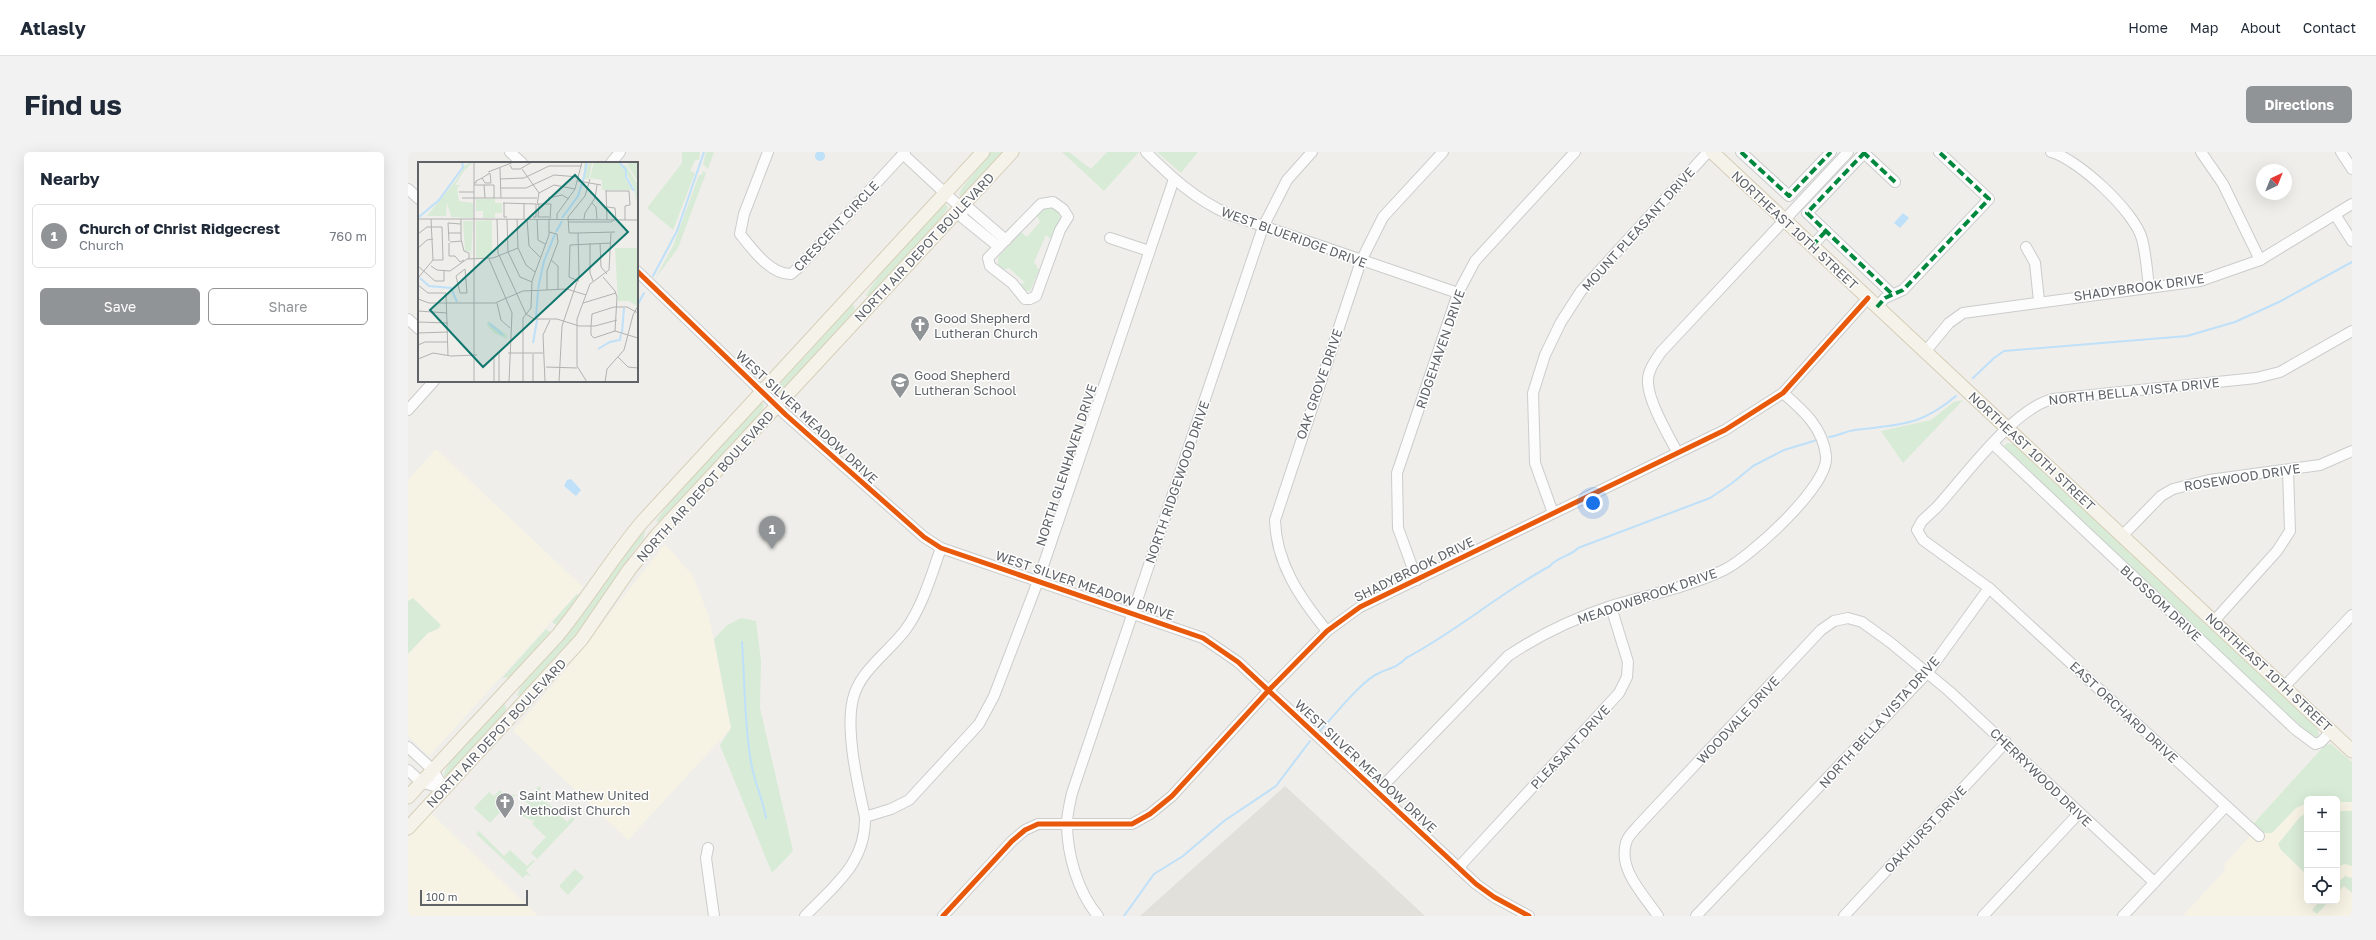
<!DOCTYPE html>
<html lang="en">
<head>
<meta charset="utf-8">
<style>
  :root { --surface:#fff; --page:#f2f2f3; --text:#1f2937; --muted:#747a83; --line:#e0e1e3; --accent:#919496 }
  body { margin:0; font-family:"Golos Text",sans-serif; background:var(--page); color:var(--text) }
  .controls { position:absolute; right:12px; bottom:12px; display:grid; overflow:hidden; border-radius:6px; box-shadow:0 4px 16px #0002 }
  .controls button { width:36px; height:36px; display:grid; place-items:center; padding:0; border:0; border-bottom:1px solid var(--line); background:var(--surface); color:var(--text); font:20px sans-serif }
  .compass { position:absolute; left:1848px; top:12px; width:36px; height:36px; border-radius:50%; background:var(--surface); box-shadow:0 4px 16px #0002; rotate:43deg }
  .scale { position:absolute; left:12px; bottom:10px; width:108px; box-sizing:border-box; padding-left:4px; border:2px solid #5f6368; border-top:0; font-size:11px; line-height:14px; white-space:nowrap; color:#5f6368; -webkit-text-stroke:3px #fff; paint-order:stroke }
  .you { position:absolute; left:1185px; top:351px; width:14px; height:14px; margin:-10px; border:3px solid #fff; border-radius:50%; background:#1a73e8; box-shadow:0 0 0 6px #1a73e833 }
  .badge { display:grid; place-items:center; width:26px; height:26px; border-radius:50%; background:var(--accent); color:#fff; font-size:13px; font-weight:700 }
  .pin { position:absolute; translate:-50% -33px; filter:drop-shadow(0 1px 2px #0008) }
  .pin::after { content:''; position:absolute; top:21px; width:14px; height:12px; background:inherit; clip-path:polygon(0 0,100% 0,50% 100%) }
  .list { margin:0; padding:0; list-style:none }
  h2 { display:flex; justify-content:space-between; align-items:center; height:52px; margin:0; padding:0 16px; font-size:17px }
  h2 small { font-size:13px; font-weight:400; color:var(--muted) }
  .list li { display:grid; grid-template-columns:26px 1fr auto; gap:12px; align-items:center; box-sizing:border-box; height:64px; margin:0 8px 8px; padding:0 8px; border:1px solid var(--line); border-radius:6px }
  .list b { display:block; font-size:15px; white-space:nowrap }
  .list p { margin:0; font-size:13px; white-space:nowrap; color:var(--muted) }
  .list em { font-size:13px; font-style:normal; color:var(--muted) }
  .actions { display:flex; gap:8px; padding:12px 16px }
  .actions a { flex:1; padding:9px 0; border:1px solid var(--accent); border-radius:6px; text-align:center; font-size:14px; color:var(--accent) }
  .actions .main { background:var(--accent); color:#fff }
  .icon { flex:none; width:22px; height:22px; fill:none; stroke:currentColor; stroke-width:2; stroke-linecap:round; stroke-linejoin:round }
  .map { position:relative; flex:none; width:1944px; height:764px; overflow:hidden; border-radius:6px }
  header { display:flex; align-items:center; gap:24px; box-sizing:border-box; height:56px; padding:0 20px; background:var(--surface); border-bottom:1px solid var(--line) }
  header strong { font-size:19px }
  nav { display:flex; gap:22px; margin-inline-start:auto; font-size:14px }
  .intro { display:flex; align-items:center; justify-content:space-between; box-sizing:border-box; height:96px; padding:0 24px }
  h1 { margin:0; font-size:28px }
  .button { padding:10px 18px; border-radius:6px; background:var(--accent); color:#fff; font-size:14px; font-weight:700 }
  main { display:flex; gap:24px; padding:0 24px }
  aside { flex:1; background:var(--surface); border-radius:6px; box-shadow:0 4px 16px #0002 }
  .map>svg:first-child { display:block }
  .commercial { fill:#f7f3e4; fill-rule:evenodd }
  .education { fill:#e2e0da }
  .green { fill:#d8ebd6 }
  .water { fill:#bfe0f9 }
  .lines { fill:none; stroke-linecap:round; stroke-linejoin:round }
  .stream { stroke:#bfe0f9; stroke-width:2 }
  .minor-casing { stroke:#cbcccc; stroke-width:12 }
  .major-casing { stroke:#d7ceb8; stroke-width:15 }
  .minor { stroke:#fdfcfc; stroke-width:10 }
  .major { stroke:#f4f2e9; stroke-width:13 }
  .quiet { stroke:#00873e; stroke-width:4; stroke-dasharray:8 4; stroke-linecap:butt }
  .cycleway-casing { stroke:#fff; stroke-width:8 }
  .cycleway { stroke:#e8590c; stroke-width:5 }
  .labels { text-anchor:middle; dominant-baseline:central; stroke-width:3; stroke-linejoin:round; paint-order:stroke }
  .street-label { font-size:13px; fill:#5f6368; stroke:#fff }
  .poi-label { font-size:13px; fill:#5f6368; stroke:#fff; text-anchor:start }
  .inset-river { fill:none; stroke:#bfe0f9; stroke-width:2 }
  .inset-road { fill:none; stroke:#b1b2b2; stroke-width:1 }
  .view { fill:#0f766e; fill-opacity:0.15; stroke:#0f766e; stroke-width:2 }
  .inset-edge { fill:none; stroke:#5f6368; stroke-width:2 }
</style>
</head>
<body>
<header>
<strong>Atlasly</strong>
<nav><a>Home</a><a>Map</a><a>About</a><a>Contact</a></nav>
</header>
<div class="intro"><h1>Find us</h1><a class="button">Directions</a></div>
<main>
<aside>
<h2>Nearby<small></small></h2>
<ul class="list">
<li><span class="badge">1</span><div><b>Church of Christ Ridgecrest</b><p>Church</p></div><em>760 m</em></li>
</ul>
<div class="actions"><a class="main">Save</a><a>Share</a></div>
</aside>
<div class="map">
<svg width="1944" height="764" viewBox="0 0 1944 764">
  <rect width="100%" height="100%" fill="#efeeea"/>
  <!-- commercial -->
  <g class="commercial">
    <path d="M28,297L175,435L21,604L0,584V328Z"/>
    <path d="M257,392L285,424L301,465L323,576L220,688L105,579L160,515Z"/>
    <path d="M1915,596L1944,622V764H1775L1818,717L1815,714L1842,684L1847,688L1853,681L1845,671ZM1899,647H1929V749H1899Z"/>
    <path d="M23,662L25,663L130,764H0V686Z"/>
  </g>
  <!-- education -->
  <path class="education" d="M877,634L1017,764H732Z"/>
  <!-- green -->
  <g class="green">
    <path d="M274,0H292L291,8H287L282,19L287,21L265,78L239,56L274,11Z"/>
    <path d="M298,0H306L300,17L295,12Z"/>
    <path d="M583,0H597L554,45L551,43L554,36Z"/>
    <path d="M654,0H661L683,17L699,0H731L696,39Z"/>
    <path d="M749,0H790L773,21Z"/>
    <path d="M295,19L298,21L270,96L247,127L265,94L291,23H294Z"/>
    <path d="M537,51L540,56L513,92L464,144H458C459,135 527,55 537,51Z"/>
    <path d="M640,54L648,57L653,67L643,87L638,83L626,110L631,118L622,139H618L610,132L617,131L601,116L593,118L590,114V105L613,80L619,85L632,70L629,63L634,56Z"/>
    <path d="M445,152L447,156L445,160L424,186L368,243C366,231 428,166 439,154Z"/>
    <path d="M1555,248L1495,311L1473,279L1523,268L1546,250Z"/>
    <path d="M353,250L356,252L354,259L334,283L252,371L248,369L271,337L346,254Z"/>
    <path d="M1599,291L1606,292L1906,573L1911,580L1910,585L1904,586L1596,299L1595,295Z"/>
    <path d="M233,379L237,380L235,387L224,401L187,462L118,542L109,544L112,536Z"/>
    <path d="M169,442L174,446L150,474L144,470Z"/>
    <path d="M5,446L33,473L30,477L20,481L0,502V449Z"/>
    <path d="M333,466L348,469L353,509L352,556L385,699L364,721L312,593L323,576L306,487L318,474Z"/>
    <path d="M138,477L143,481L142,484L106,525L94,526Z"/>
    <path d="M97,551L98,558L41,624H36C36,609 81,565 93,552Z"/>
    <path d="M1923,592L1944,610V650H1929V647H1899V651L1888,656L1864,681H1855L1845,672L1917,593Z"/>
    <path d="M131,634L133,636L129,641L159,670L164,665L167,667L129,707L123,701L138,685L124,672L126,669L112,663L121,653L117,649Z"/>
    <path d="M92,638L97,642L108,643L82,671L66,656L81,640L86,644Z"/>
    <path d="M1929,659H1944V714L1936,712L1929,716Z"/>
    <path d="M1899,660V723L1873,698L1870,692L1892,665Z"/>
    <path d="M71,679L96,704L102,698L119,714L125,708L127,709L118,718L124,726L119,722L115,726L68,682Z"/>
    <path d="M167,717L176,725L160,743L151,734Z"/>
    <path d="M1937,724L1944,726V741L1936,734L1929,741V731Z"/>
    <path d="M1912,749H1921L1909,762L1904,758Z"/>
  </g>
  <!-- water -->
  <g class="water">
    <circle cx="412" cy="4" r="5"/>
    <path d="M1495,61L1501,66L1492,76L1486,71Z"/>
    <path d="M163,327L173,338L168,344L156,334L159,328Z"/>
  </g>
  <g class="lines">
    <!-- stream -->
    <g class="stream">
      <path d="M245,124L269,79L296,0"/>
      <path d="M229,154L236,141"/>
      <path d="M1565,226L1586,206L1596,199L1779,184L1827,170L1871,150L1944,110"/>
      <path d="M1421,285C1430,284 1438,279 1447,278C1492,272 1511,275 1548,244"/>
      <path d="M334,490C337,530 336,571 343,610C346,630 355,647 358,666"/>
      <path d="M911,580C926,564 953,529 971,521C982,516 990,515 998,506C1049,479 1092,441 1142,414C1150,404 1162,405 1170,396L1302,346L1323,332L1345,314L1376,298L1409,288"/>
      <path d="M716,764L746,722L775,704L816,669L868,634L902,589"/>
    </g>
    <defs>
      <g id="minor">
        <path d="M102,0L114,11"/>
        <path d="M360,0L336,62L332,82C344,97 363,123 383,122L390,116L497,0"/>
        <path d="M738,0C763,25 787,47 820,62L1050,141"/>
        <path d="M1333,0L1381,44L1423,0"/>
        <path d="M1455,0L1487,30"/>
        <path d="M1457,0L1399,61L1484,142"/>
        <path d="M1643,0C1670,7 1727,60 1734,87C1738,102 1739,119 1741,135"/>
        <path d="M1793,0L1815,32L1852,108"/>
        <path d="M1933,0L1944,17"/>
        <path d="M495,2L552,55"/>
        <path d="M203,11L212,0"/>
        <path d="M0,37L11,47"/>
        <path d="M645,50L655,57L660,65L652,78L628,144L622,147H617L604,131L582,114L580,106L633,52Z"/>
        <path d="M552,55L555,66L591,95"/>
        <path d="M552,55L562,57L598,88"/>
        <path d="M1928,64L1944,89"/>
        <path d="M702,86L741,99"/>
        <path d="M1404,94L1418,79"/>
        <path d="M1618,95L1627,111L1631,149"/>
        <path d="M229,119L378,263L516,385L533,396L795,486L830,510L1068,732L1086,745L1121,764"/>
        <path d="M1469,155L1477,146L1495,138L1581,47L1531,0"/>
        <path d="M0,167L11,177"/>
        <path d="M1517,200L1541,171L1555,161L1792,129L1852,108L1944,52"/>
        <path d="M0,258L26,229"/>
        <path d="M1585,292L1888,578L1907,592L1913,590L1923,579"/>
        <path d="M1269,300C1260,282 1241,251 1240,231C1239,219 1247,209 1253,200L1440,0"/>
        <path d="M1145,361L1127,311L1125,241L1137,203L1153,170L1173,139L1300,0"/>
        <path d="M1715,383L1753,344L1765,337L1801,328L1912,313L1944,299"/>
        <path d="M1009,428L990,376L989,321L1050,141L1067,109L1167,0"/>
        <path d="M1581,436L1851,684"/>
        <path d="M1806,469L1869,399L1882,379L1880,319"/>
        <path d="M919,479C892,446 868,411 867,368L953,109L975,65L1035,0"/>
        <path d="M1876,535L1944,463"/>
        <path d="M0,595L25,618L36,637"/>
        <path d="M0,618L13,630L36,637"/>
        <path d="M969,640L1100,504C1131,483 1167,466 1203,454C1241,443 1280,435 1316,418C1341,406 1422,333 1418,304C1415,276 1396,259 1375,241"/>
        <path d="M457,665C450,634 437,578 445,547C451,519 482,499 498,477C515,453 523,424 533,396"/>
        <path d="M300,696L298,706L306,764"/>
        <path d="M1051,715L1211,541L1219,525L1220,510L1203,455"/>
        <path d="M397,764C427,733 458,711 457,665L483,657L501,648L571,572L586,544L630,429L766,27"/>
        <path d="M535,764L604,689L617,678L630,672H724L742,662L764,644L860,539L919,479L952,455L1317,278L1375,241L1460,146"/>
        <path d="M690,764C670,740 659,703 659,671C659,662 662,651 664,641L855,75L879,28L904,0"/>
        <path d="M1250,764C1236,743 1210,718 1218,691C1219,685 1225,680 1229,675L1413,478L1426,469L1440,466L1454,470L1483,491L1541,539L1746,730"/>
        <path d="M1288,764L1520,520L1581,436L1515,388L1509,378L1514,369L1529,355C1557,324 1606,256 1645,247L1848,226L1872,220L1944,179"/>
        <path d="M1436,764L1598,590"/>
        <path d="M1575,764L1671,661"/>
        <path d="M1715,764L1817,655"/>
      </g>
      <g id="major">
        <path d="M1304,0L1944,599"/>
        <path d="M0,645L150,483C180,446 204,406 234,370L575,0"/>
        <path d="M0,676L173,488L221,418L249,383L604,0"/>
      </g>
    </defs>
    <!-- minor casing -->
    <use href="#minor" class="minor-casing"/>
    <!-- major casing -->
    <use href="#major" class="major-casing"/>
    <!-- minor -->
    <use href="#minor" class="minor"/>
    <!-- major -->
    <use href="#major" class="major"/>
    <!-- quiet -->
    <g class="quiet">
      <path d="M1333,0L1381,44L1423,0"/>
      <path d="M1455,0L1487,30"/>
      <path d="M1457,0L1399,61L1484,142"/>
      <path d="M1404,94L1418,79"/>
      <path d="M1469,155L1477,146L1495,138L1581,47L1531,0"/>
    </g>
    <defs>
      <g id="cycleway">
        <path d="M229,119L378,263L516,385L533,396L795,486L830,510L1068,732L1086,745L1121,764"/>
        <path d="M535,764L604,689L617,678L630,672H724L742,662L764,644L860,539L919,479L952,455L1317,278L1375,241L1460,146"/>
      </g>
    </defs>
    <!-- cycleway casing -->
    <use href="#cycleway" class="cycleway-casing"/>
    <!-- cycleway -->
    <use href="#cycleway" class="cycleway"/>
  </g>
  <!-- icons -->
  <defs>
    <symbol id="church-pin" viewBox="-11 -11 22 30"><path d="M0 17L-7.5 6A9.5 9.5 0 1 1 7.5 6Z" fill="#919496" stroke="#fff"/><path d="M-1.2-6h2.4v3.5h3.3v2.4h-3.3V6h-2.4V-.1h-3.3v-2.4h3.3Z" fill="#fff"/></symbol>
    <symbol id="school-pin" viewBox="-11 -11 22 30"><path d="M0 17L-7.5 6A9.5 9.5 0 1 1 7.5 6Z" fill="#919496" stroke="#fff"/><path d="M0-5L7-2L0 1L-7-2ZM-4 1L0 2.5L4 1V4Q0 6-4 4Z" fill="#fff"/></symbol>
  </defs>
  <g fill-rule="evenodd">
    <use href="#church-pin" x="501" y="162" width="22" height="30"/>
    <use href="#school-pin" x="481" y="219" width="22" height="30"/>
    <use href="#church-pin" x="86" y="639" width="22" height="30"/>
  </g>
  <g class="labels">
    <!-- street labels -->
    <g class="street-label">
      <text transform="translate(428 74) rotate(-47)">CRESCENT CIRCLE</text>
      <text transform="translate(1230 77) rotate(-48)">MOUNT PLEASANT DRIVE</text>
      <text transform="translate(1387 78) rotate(43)">NORTHEAST 10TH STREET</text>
      <text transform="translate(886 85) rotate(20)">WEST BLUERIDGE DRIVE</text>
      <text transform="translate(516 95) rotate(-47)">NORTH AIR DEPOT BOULEVARD</text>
      <text transform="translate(1731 135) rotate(-8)">SHADYBROOK DRIVE</text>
      <text transform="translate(1032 197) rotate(-71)">RIDGEHAVEN DRIVE</text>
      <text transform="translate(911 232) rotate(-71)">OAK GROVE DRIVE</text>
      <text transform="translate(1726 239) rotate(-6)">NORTH BELLA VISTA DRIVE</text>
      <text transform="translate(399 265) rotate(43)">WEST SILVER MEADOW DRIVE</text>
      <text transform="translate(1624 299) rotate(43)">NORTHEAST 10TH STREET</text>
      <text transform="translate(658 313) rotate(-72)">NORTH GLENHAVEN DRIVE</text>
      <text transform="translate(1834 325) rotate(-9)">ROSEWOOD DRIVE</text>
      <text transform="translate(769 330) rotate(-71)">NORTH RIDGEWOOD DRIVE</text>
      <text transform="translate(297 334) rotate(-48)">NORTH AIR DEPOT BOULEVARD</text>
      <text transform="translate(1006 417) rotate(-26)">SHADYBROOK DRIVE</text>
      <text transform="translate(677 433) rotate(19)">WEST SILVER MEADOW DRIVE</text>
      <text transform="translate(1239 444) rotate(-19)">MEADOWBROOK DRIVE</text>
      <text transform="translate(1753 451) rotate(43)">BLOSSOM DRIVE</text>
      <text transform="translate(1861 520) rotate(43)">NORTHEAST 10TH STREET</text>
      <text transform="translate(1716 560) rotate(43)">EAST ORCHARD DRIVE</text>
      <text transform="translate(1330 568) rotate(-47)">WOODVALE DRIVE</text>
      <text transform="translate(1471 570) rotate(-48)">NORTH BELLA VISTA DRIVE</text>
      <text transform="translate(88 581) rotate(-47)">NORTH AIR DEPOT BOULEVARD</text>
      <text transform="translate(1162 595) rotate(-47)">PLEASANT DRIVE</text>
      <text transform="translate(958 614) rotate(43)">WEST SILVER MEADOW DRIVE</text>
      <text transform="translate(1633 625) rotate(44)">CHERRYWOOD DRIVE</text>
      <text transform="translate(1517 677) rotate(-47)">OAKHURST DRIVE</text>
    </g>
    <!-- poi labels -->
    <g class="poi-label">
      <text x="526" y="166">Good Shepherd<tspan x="526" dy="15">Lutheran Church</tspan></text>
      <text x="506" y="223">Good Shepherd<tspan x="506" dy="15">Lutheran School</tspan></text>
      <text x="111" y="643">Saint Mathew United<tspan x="111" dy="15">Methodist Church</tspan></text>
    </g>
  </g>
  <!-- overview -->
  <g transform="translate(10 10)">
    <rect width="220" height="220" fill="#efeeea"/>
    <path d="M55,0L46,9L37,23H43L39,26L41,39L55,41V56L33,55L29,40L28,54H9L39,17L47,3ZM166,0L169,3L174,0L171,17H166L169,4L166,11ZM176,0H200L207,7V16L214,28H184V18L172,16ZM210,0H220V20L210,4ZM204,3H208L220,23V46L216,26ZM58,37H77V41H84V51H77V56H65V49H58ZM74,58V90L71,92V96H58V59ZM45,59H55L53,96L52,89H47ZM197,86H220L219,144L211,139H200ZM70,159L89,173V177L76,171L69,163Z" fill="#d8ebd6"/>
    <path class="inset-river" d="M201,0L208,8V15L216,29M165,19L169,0M1,55L21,38L45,5L44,0M144,56L160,34L164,21M138,70L144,59M2,116L11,124L33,126L39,140M120,127L126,99L137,72M118,155L120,129M71,161L85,173M204,171L206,146M115,181L119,158M180,187L192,180L202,178L203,172"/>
    <path class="inset-road" d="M56,0V220M92,3L94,7H102L114,0M82,6L83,36M104,7L121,31M70,10L96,0M82,17L106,16L131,4H164M160,19L183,23M56,21H58V19L64,16L72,11L73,21H67L64,16M56,23H76V36M66,23L67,36M82,26H108L136,13L161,15M188,28L189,58M188,29H211L212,43L207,44V58M41,30H56M121,31L136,23L157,27M44,36H119M130,36L144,33L151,37M85,41L118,42V55H115M86,41V55H89M106,41V57M174,41L178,45L179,57M119,42H133L132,57M121,42L120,55H131M119,43L121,31M189,45L197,46L198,58M0,57H57M43,57V77L46,89L51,91V97M57,57L220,58M79,57L80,91L108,152L116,157H139L161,164H177L199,158M89,57L90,90L102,115L114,120M99,57L100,86L108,103L117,110M109,57L111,84L122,95M119,57L120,78L127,82M139,57V52L157,27L164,0M166,57L167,51L177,36L179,23M150,60H193L196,58M30,71H43M160,71L197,70M0,72L9,65H24L25,98H15M31,79L30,61L43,62M32,80L44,79M31,81V94H37L42,100L46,98M172,81V111L175,119M182,81L183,105L189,112M0,86L9,78L15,77M71,97L94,151L91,220M133,98L140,104V128M0,104L17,119H26V109M13,104L19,108L32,109L49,97L75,96L100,86M47,107L49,131H42L38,114ZM185,115L197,129L199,135L197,169M0,116L15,98L13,57M161,119L151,115L152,83L193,81M0,123L10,131H28L30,194M129,128V109L140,80L139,72L131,70M0,137L11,141H77L105,129L149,127L168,133M79,141L83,158L92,166M165,141L198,131M0,149L29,151M220,151L209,145H196L174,152L173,164V173L176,176L197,169L220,176M0,160L30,161M0,171L30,170M0,183L7,180H30M81,190V220M90,191H125M200,195L210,205L220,206M76,196V220M0,197L15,191L33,194L59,193M128,205L159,206M105,220V156L113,146L114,119L131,73V57M115,220V192M127,220L125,173L132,158M141,220L144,164L161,114L160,71H151L150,55L167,34L172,17M169,220L159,204V157L172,122L191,108L193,71M187,220L189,207L206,188L215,153L220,144"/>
    <path class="view" d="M157,13L210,70L65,205L12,148Z"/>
    <rect width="220" height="220" class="inset-edge"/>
  </g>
</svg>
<div class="controls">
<button>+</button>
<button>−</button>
<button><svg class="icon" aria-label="locate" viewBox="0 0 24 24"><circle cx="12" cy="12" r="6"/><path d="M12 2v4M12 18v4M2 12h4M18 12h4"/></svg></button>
</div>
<svg class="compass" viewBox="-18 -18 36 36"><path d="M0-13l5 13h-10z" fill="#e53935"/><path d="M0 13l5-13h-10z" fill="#747a83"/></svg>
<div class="scale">100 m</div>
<div class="you"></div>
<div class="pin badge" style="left:364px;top:397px">1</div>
</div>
</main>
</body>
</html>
